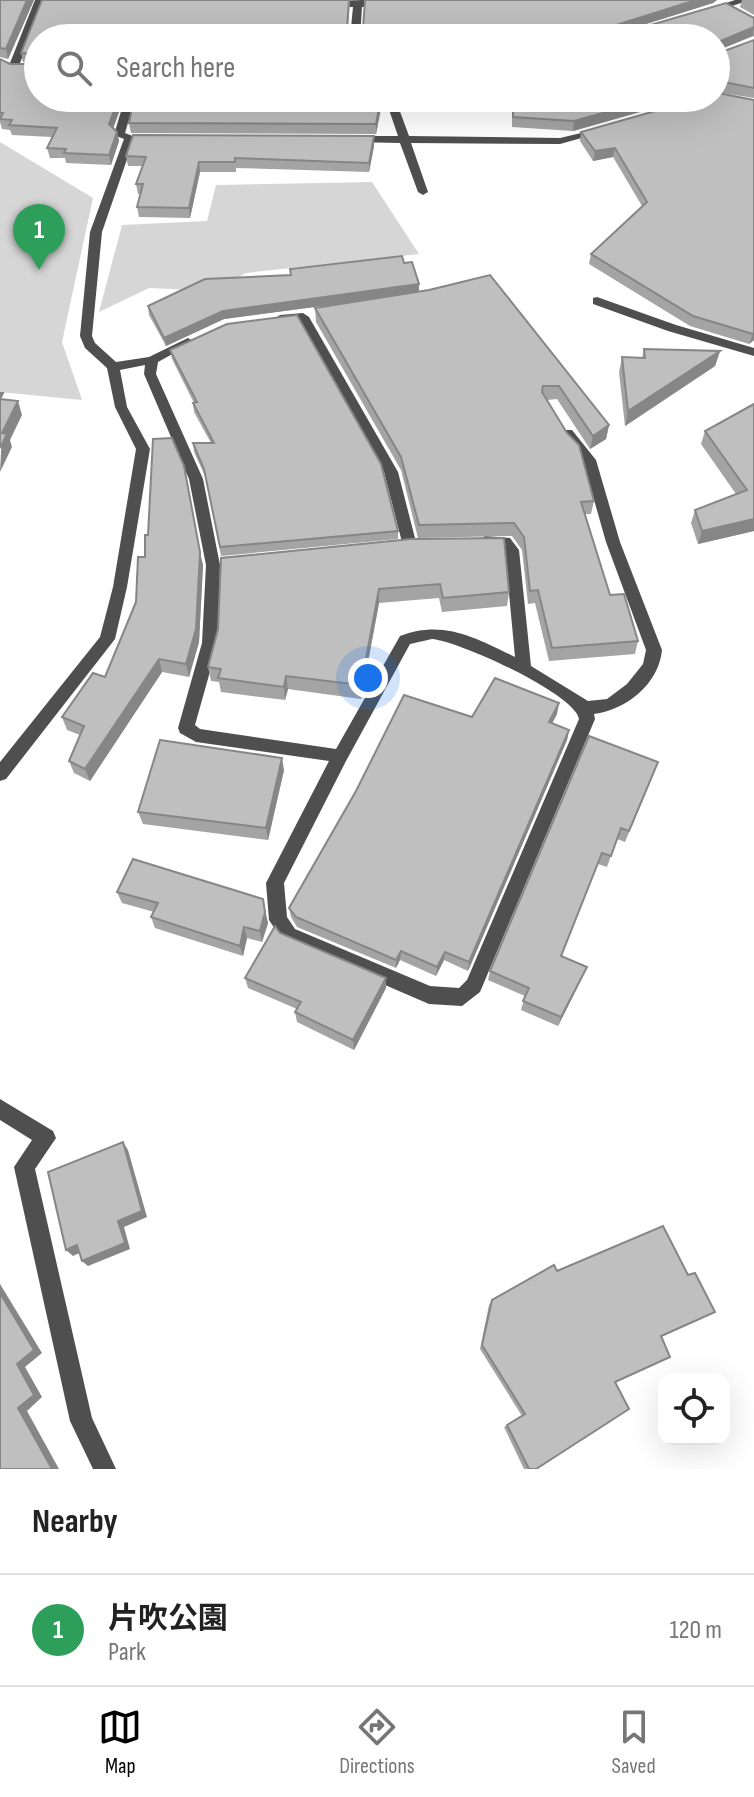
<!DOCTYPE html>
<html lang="en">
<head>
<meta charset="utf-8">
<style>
  :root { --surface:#fff; --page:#f6f6f6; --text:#222; --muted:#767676; --line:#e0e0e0; --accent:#000 }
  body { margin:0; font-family:"Sofia Sans Condensed","Noto Sans JP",sans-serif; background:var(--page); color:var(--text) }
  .controls { position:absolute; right:24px; bottom:24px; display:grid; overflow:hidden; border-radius:16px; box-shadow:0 8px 32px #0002 }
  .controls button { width:72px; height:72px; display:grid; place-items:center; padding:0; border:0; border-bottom:2px solid var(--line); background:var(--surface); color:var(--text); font:40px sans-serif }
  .you { position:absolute; left:368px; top:678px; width:28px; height:28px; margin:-20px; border:6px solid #fff; border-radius:50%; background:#1a73e8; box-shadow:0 0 0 12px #1a73e833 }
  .badge { display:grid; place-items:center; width:52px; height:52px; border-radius:50%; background:var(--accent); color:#fff; font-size:26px; font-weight:700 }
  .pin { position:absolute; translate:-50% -66px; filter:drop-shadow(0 2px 4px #0008) }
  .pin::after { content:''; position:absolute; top:42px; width:28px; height:24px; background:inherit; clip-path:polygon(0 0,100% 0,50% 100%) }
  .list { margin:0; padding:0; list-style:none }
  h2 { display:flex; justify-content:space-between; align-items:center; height:104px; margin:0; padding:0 32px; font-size:34px }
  h2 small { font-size:26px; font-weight:400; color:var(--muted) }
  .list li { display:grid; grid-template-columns:52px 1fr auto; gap:24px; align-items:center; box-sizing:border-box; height:112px; padding:0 32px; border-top:2px solid var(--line) }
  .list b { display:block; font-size:30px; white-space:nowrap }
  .list p { margin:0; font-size:26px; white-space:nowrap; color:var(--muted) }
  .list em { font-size:26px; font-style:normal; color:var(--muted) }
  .icon { flex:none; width:44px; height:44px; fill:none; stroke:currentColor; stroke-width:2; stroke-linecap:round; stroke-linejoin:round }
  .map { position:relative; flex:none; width:754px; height:1469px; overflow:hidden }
  .search { position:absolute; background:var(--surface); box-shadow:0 8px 32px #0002; left:24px; right:24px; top:24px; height:88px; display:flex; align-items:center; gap:20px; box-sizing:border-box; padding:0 28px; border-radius:44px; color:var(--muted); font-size:30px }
  .sheet { height:216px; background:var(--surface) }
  nav { display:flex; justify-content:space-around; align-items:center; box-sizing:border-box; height:112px; border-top:2px solid var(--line); background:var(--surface); font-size:22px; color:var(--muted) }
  nav a { display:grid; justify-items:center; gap:4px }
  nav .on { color:var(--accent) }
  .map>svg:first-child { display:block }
  .green { fill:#d6d6d6 }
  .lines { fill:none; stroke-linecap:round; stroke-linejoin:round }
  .minor { fill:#4f4f4f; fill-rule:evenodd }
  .wall { fill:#a4a4a4 }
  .shaded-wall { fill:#868686 }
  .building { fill:#bfbfbf; stroke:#868686; stroke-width:2 }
</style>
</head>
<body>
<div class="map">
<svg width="754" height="1469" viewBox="0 0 754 1469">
  <rect width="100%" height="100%" fill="#fff"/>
  <!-- green -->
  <g class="green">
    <path d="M0,142L93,198L62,342L82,400L0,392Z"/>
    <path d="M372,182L419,254L246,273L214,291L149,288L99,312L122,225L207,221L216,185Z"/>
  </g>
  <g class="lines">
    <!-- minor -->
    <g class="minor">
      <path d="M35,0H45L18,68L10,70L8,68Z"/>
      <path d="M363,0L386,1L391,4L386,7H362L360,38H350L353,7H330L325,4L330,1Z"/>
      <path d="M735,0H750L711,13L706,10Z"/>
      <path d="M125,98H135L125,133L140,139L133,142L102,232L92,336L95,343L116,362L149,357L188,338L194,342L158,362L156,374L203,479L220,565L218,643L195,725L200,729L336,749L400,636C443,619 476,638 515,657L505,551L501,547L480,545L478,541L485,536L510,538L519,550L531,666L588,701L607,699L627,684L643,664L646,650L606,542L583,461L562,436V430H572L596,460L620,542L662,650C659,684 626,710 594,714L595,719L480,992L462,1006L429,1004L283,941L269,920L266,883L329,761L196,742L180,733L178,728L202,643L206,565L189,479L144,374L145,365L120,370L127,407L150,449L127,587L115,639L6,779L0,781V762L100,637L113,587L136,449L115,407L107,368L85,348L80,336L90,232L124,139L114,135ZM432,639C459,641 575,694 579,719L467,980L459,988L430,986L295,929L287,917L284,883L346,761L410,644Z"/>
      <path d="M385,98H395L409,136L560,138L602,128L607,131L560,144L411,143L428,192L423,195L418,192L400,143L354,142L349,139L354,136H398Z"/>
      <path d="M597,297L676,325L754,348V356L668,331L593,304V298Z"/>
      <path d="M303,313L309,317L398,472L417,546L415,550L410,551L403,546L384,472L299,321L280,323L274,319L280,315Z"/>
      <path d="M0,1099L53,1131L56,1138L35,1169L92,1418L116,1469H93L70,1421L14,1167L32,1140L0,1120Z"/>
    </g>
  </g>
  <!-- wall -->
  <g class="wall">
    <path d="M0,0H34L8,59L0,57Z"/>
    <path d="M42,0H350L348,29L350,31H360L363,29L365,0H717L713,3L624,31H630L726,3L754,18V37L753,36L716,51L719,53L754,40V98L716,92V38H38V98H124L113,128L117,132L119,141L111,165L66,163L65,158H50L47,148L52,137L12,135L10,130L2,129L0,122V59L10,64H38L23,62L21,53Z"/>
    <path d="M742,0H754V15L740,7Z"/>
    <path d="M134,98H383L376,134L131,133L129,123Z"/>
    <path d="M456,98H689L573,131L512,127V109L456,108Z"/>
    <path d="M754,100V340L749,344L690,326L589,264L591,254L642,206L613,157L593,161L580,141L581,132Z"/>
    <path d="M374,136V146L369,172L236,168V172H200L190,218L139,217L137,207L141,194H138L136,184L142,166H128L126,156Z"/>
    <path d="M404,263L419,284V292L490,275L609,425L606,439L590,449L557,399L547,400L594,501L591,514H585L610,595L638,641L635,654L549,661L535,603L528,604L522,550L512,536L418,538L401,470L316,322L315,308L383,298L224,319L166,346L149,315L148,306L290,275Z"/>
    <path d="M644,349L720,351L715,366L625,426L619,372L622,357L642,358Z"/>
    <path d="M170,350L398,531V539L221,556L206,478L194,452L193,443H211L194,412L193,403H194L172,359Z"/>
    <path d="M754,404V531L698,544L691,523L695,510L736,494L701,444L705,431Z"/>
    <path d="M221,558L509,592L507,606L442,612L439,598L379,603L361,699L288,689L285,700L221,692L219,682L211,681L208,667L218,629Z"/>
    <path d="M203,565L199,642L189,677L162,672L90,781L74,773L69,761L80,735L67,730L62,717L105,677Z"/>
    <path d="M557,714L552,723L569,730L567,740L468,971L444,960L436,976L400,960L396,968L297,927L291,917L289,908L356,791L472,717Z"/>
    <path d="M284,770L268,840L143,824L138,812Z"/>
    <path d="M654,773L625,842L617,839L607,867L598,864L562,956L583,976L558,1026L521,1010L525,996L488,980L490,971Z"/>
    <path d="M117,892L263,899L268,923L262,942L247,938L243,956L155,928L151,917L154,912L122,903Z"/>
    <path d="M280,933L386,988L354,1050L297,1022L295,1012L297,1009L248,988L245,978Z"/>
    <path d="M557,1271L707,1316L661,1337L615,1382L536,1469H524L504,1427L522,1416L480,1349L489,1305L492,1300Z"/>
  </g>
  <!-- shaded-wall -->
  <g class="shaded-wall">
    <path d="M27,0H34L8,59L6,49Z"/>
    <path d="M696,0H717L713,3L611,35L613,26Z"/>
    <path d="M754,27L753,36L716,51V43Z"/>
    <path d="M119,98H124L111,134L109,124Z"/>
    <path d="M381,98H383L376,134V124Z"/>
    <path d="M657,98H689L573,131L574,121Z"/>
    <path d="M117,132L119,141L111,165L109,155Z"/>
    <path d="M374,136V146L369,172V163Z"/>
    <path d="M615,148L613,157L593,161L595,151Z"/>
    <path d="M199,162L200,172L190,218L189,208Z"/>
    <path d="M419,284V293L224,319L166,346L164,338L223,311Z"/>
    <path d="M754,333V340L749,344L753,334Z"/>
    <path d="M720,351L715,366L625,426L628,411Z"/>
    <path d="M18,401L22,415L10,440L12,447L0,472L2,433Z"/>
    <path d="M609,425L606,439L590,449L593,436Z"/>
    <path d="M754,519V531L698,544L702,531Z"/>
    <path d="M200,552L203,565L199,642L189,677L186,664Z"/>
    <path d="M379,589V603L361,699V685Z"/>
    <path d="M159,659L162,672L90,781L85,769Z"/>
    <path d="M286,676L288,689L285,700L284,687Z"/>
    <path d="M559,703L557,714L547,733L549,722Z"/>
    <path d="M569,730L567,740L468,971L469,962Z"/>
    <path d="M282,758L284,770L268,840L266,828Z"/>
    <path d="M265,912L268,923L262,942L260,931Z"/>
    <path d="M244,927L247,938L243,956L240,946Z"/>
    <path d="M401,951L400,960L396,968V960Z"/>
    <path d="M445,952L444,960L436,976L437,967Z"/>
    <path d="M587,967L583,976L558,1026L561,1017Z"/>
    <path d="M386,978V988L354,1050L353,1040Z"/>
    <path d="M123,1142L128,1150L147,1217L124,1227L130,1249L88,1266L82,1261L118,1221Z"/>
    <path d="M77,1245L84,1251L73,1256L66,1250Z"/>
    <path d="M0,1284L42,1353L25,1367L42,1397L27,1411L59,1469H52L18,1408L17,1364L0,1293Z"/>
    <path d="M715,1312L707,1316L654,1340L661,1336Z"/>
  </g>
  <!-- building -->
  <g class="building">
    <path d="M0,0H27L6,49L0,48Z"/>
    <path d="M42,0H349L347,28L350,31H360L363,29L365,0H696L613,26L612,31H630L726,3L754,18V27L716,43V38H38V98H119L109,124L117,132L109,155L64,153L66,149L47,148L57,128L9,125L12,120L0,119L3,113H0V59L10,64H38V54L21,53Z"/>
    <path d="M754,40V88L719,81L716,84V51L719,53Z"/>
    <path d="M718,93L754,100V333L753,334L693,316L591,254L647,202L615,148L595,151L581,132L701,98H716V94Z"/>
    <path d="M134,98H381L376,124L129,123Z"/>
    <path d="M456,98H657L574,121L513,117V100Z"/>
    <path d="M133,135L374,136L369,163L235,158V162H199L189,208L137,207L143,184H136L146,157L126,156Z"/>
    <path d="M402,256L404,263L412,262L419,284L223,311L164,338L148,306L205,279L291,275L290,269Z"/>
    <path d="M490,275L609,425L593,436L559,386H543L542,392L567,433L579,445L594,501L581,502L610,595L624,594L638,641L552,648L538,590L530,591L524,537L514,523L419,525L401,457L315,308L429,290Z"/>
    <path d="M297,315L381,464L398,531L220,547L204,469L193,443H214L193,403L197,402L170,350L227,324Z"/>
    <path d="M644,349L720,351L628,411L622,357L645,358Z"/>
    <path d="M0,393H3L0,399L18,401L2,433L7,434L0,448Z"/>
    <path d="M754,404V519L702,531L695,510L747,490L705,431Z"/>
    <path d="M172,438L184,466L200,552L196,629L186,664L159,659L85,769L69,761L84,726L62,717L93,673L105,677L136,602L138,557H145V535H148L153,439Z"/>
    <path d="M504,538L509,592L443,598L440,584L379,589L361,685L286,676L284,687L218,678L221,669L208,667L218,629L221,558L411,539Z"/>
    <path d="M495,678L559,703L549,722L569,730L469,962L445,952L437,967L401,951L396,960L296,917L289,908L356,791L404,695L472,717Z"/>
    <path d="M589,736L658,762L629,831L621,828L611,856L602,853L561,956L587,967L561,1017L523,1001L529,988L490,971Z"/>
    <path d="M160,740L282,758L266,828L138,812Z"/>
    <path d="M133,859L263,899L265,912L260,931L244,927L240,946L151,917L158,903L117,892Z"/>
    <path d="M275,926L280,933L386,978L353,1040L295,1012L301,1002L245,978Z"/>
    <path d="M123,1142L142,1211L118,1221L125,1243L82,1261L77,1245L66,1250L48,1172Z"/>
    <path d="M663,1226L688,1275L695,1273L715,1312L661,1336L670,1357L615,1382L629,1409L536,1469H529L507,1425L525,1414L482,1345L492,1300L554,1265L557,1271Z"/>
    <path d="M0,1293L34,1350L17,1364L34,1395L18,1408L52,1469H0Z"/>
  </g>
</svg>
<div class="controls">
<button><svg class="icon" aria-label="locate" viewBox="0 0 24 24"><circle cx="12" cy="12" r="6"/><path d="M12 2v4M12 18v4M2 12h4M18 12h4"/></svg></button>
</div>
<div class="you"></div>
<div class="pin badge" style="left:39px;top:270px;background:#2e9e5b">1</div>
<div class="search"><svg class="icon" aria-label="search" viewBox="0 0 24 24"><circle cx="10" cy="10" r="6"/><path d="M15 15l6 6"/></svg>Search here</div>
</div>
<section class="sheet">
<h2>Nearby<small></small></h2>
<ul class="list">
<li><span class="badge" style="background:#2e9e5b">1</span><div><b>片吹公園</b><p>Park</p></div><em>120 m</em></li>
</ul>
</section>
<nav>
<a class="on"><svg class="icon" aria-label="map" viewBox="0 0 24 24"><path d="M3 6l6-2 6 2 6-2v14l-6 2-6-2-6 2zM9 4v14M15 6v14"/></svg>Map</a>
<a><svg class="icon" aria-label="directions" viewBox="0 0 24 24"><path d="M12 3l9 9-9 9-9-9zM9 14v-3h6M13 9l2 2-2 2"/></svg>Directions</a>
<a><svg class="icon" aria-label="saved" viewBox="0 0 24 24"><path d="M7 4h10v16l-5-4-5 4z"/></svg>Saved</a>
</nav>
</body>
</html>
